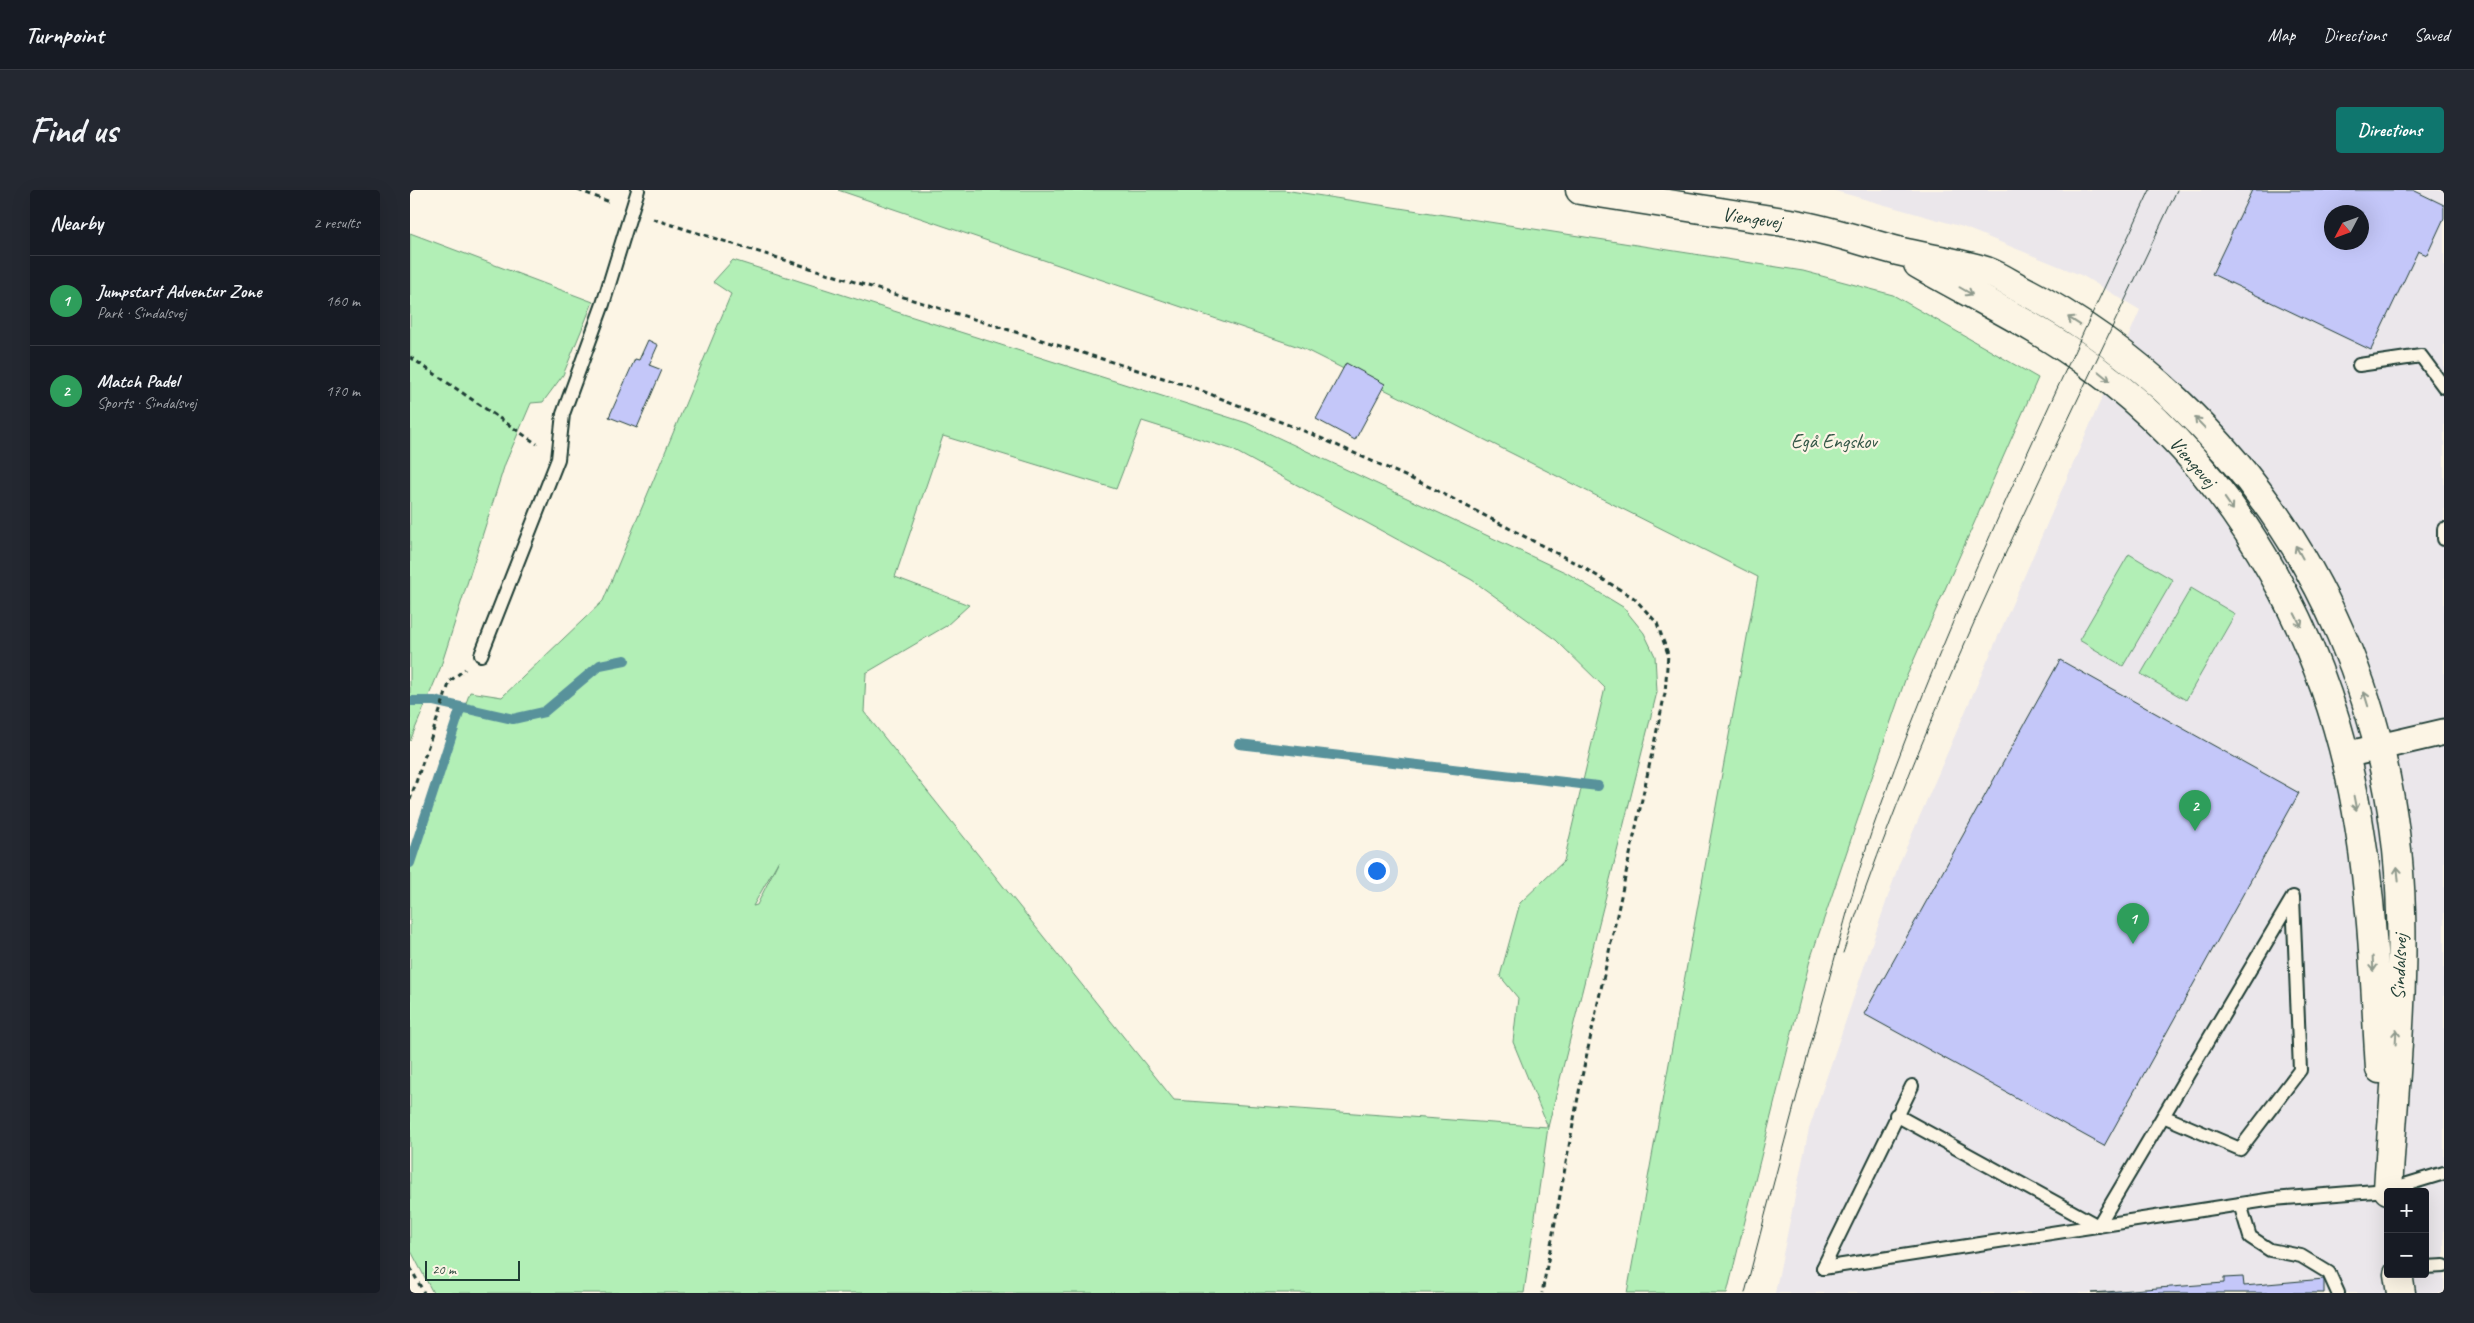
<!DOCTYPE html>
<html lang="en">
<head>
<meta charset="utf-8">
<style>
  :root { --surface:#171b24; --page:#242831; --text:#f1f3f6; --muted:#9ea1a6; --line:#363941; --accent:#0f766e }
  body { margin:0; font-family:Caveat,sans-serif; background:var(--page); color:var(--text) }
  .controls { position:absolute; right:15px; bottom:15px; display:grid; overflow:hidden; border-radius:5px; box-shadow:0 5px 20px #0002 }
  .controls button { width:45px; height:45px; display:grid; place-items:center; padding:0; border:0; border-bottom:1px solid var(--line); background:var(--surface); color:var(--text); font:25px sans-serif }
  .compass { position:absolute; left:1914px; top:15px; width:45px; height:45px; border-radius:50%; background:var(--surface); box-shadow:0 5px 20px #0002; rotate:229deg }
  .scale { position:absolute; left:15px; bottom:12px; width:95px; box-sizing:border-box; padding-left:5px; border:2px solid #1f3d34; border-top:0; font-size:14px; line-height:18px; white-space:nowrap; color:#1f3d34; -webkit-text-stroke:4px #fcf5e5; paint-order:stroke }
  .you { position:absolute; left:966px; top:680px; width:18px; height:18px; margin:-12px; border:4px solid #fff; border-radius:50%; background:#1a73e8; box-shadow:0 0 0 8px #1a73e833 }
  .badge { display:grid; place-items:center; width:32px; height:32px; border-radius:50%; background:var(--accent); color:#fff; font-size:16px; font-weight:700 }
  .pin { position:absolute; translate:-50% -41px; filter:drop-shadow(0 1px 2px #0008) }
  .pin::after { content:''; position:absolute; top:26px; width:18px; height:15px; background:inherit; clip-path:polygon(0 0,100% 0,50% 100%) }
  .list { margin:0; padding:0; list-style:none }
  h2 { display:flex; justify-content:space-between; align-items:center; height:65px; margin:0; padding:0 20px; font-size:21px }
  h2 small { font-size:16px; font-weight:400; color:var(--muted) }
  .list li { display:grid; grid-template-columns:32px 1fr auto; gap:15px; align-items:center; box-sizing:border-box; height:90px; padding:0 20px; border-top:1px solid var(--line) }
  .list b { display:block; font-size:19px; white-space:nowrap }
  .list p { margin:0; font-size:16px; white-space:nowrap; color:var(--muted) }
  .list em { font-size:16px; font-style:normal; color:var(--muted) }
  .map { position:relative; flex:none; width:2034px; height:1103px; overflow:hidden; border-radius:5px }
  header { display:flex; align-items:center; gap:30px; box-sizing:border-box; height:70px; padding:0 25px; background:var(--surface); border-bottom:1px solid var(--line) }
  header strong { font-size:24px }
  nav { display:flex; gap:28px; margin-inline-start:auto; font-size:18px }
  .intro { display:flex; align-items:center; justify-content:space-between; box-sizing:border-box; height:120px; padding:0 30px }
  h1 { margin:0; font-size:35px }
  .button { padding:12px 22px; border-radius:5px; background:var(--accent); color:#fff; font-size:18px; font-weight:700 }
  main { display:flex; gap:30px; padding:0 30px }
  aside { flex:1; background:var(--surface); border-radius:5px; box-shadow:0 5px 20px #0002 }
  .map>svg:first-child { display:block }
  .built { fill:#ebe7eb; fill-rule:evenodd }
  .green { fill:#b2efb6; stroke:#689675; fill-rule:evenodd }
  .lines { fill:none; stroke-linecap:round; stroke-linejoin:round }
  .stream { stroke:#59929b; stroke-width:10 }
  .building { fill:#c4c7f9; stroke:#1f3d34; fill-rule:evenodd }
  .service-casing { stroke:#1f3d34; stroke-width:16 }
  .minor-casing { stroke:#1f3d34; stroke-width:29 }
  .tertiary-casing { stroke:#1f3d34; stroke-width:31 }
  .path { stroke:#1f3d34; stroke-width:3; stroke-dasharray:5 4; stroke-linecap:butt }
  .service { stroke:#fcf5e5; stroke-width:12 }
  .minor { stroke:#fcf5e5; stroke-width:25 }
  .tertiary { stroke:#fcf5e5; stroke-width:28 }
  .tram { stroke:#1f3d34; stroke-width:1 }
  .oneway { stroke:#8e998c }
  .labels { text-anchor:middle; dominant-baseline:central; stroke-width:4.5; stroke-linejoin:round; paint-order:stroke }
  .street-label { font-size:20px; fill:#1f3d34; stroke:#fcf5e5 }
  .park-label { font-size:20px; fill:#355848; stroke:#fcf5e5 }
</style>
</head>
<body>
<header>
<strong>Turnpoint</strong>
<nav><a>Map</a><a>Directions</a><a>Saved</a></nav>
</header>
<div class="intro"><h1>Find us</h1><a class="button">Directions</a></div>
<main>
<aside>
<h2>Nearby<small>2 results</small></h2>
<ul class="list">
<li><span class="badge" style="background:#2e9e5b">1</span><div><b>Jumpstart Adventur Zone</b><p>Park · Sindalsvej</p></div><em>160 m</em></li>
<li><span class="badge" style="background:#2e9e5b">2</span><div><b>Match Padel</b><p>Sports · Sindalsvej</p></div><em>170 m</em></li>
</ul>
</aside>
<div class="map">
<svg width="2034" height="1103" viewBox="0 0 2034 1103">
  <rect width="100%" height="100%" fill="#fcf5e5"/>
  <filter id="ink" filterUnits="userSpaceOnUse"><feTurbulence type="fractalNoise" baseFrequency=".02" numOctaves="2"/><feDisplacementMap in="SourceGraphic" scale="10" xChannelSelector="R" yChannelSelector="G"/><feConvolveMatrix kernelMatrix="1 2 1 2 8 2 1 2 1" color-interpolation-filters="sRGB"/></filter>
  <g filter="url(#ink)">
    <!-- built -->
    <path class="built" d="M1422,0H2034V1103H1365L1399,939L1489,674L1730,120L1673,86L1553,37ZM1922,22H1952V52H1922ZM1978,1002H2015V1084H1978Z"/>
    <!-- green -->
    <g class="green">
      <path d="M428,0H874L1393,81L1483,105L1628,188L1495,490L1400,770L1317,1103H1217L1348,387L892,158Z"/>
      <path d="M0,43L183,112L153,185L133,212L121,213L95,274L30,479L0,551Z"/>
      <path d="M323,70L837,233L1157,383L1213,417L1234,443L1245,466L1247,502L1138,937L1114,1103H23L0,1059V673L2,662L60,502L92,507L193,411L321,104L303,92ZM732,231L821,259L1062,390L1146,450L1195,498L1154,671L1110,713L1090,786L1108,808L1103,852L1138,937L764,910L454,522L456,483L536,436L559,415L485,387L533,246L706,299ZM369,670L347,715L343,716Z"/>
      <path d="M1719,364L1763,390L1713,476L1669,450Z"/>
      <path d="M1781,398L1825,424L1776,510L1731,484Z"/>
    </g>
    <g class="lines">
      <!-- stream -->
      <g class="stream">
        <path d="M0,511H24L103,529L134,522L190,475L215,470"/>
        <path d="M829,554L1188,596"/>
        <path d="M0,673L51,517"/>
      </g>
    </g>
    <!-- building -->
    <g class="building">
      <path d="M1842,0H2003L2034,15V28L2017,65L2008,61L1961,160L1802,84ZM1922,22H1952V52H1922Z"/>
      <path d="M238,150L248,155L239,175L252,180L227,238L199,227L225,169L229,170Z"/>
      <path d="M936,173L975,194L945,250L906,229Z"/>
      <path d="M1650,470L1889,603L1694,956L1454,824Z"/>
      <path d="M1833,1087L1834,1096L1914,1089V1103H1682L1814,1093V1088Z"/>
    </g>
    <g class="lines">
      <defs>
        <g id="service">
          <path d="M1949,175L2011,166L2034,197"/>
          <path d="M2034,339V349"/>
          <path d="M71,465L148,269L153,224L193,114L228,0"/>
          <path d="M1486,925L1688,1036L1883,707L1890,880L1830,959L1753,926"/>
          <path d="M1830,1014L1840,1047L1860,1060L1891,1066L1919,1083L1928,1103"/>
          <path d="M2015,1077L2034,1076"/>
          <path d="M1413,1078L1863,1009L1978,1000L2034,983"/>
          <path d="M1413,1078L1502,896"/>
        </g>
        <path id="minor" d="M1935,565L2034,542"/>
        <g id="tertiary">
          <path d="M1170,0C1242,12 1314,22 1386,34C1420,40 1454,52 1488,61C1516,68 1548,72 1576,81C1587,85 1598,92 1609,98C1667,128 1721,167 1768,212C1910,347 1986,526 1991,722C1994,814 1983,908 1978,1000"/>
          <path d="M1508,74C1567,108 1629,137 1684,178C1833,288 1923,460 1950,641C1963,720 1965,800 1970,879"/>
          <path d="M1988,1084L1991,1103"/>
        </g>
      </defs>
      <!-- service casing -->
      <use href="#service" class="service-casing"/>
      <!-- minor casing -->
      <use href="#minor" class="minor-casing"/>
      <!-- tertiary casing -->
      <use href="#tertiary" class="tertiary-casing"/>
      <!-- path -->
      <g class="path">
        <path d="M168,0L200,12"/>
        <path d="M243,29L782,197L904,245L1024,299L1169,375L1224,408L1247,433L1258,464L1255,503L1171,891L1132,1103"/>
        <path d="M0,167L127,254"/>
        <path d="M0,610L40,491L55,479"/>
        <path d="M0,1077L14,1103"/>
      </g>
      <!-- service -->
      <use href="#service" class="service"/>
      <!-- minor -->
      <use href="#minor" class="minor"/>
      <!-- tertiary -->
      <use href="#tertiary" class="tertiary"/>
      <!-- tram -->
      <g class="tram">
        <path d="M1433,763C1521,500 1650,251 1767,0"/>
        <path d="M1335,1103C1361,1001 1388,900 1416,800C1433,739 1448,677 1470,618C1546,406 1645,204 1740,0"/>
      </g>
    </g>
    <!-- one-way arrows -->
    <defs><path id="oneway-shaft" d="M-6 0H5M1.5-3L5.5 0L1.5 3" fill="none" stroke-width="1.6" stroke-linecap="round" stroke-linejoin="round" transform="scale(1.25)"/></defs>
    <g class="oneway">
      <use href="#oneway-shaft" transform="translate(1556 101) rotate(30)"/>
      <use href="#oneway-shaft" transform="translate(1664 131) rotate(-147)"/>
      <use href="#oneway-shaft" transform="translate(1694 186) rotate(39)"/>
      <use href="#oneway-shaft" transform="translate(1790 233) rotate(-134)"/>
      <use href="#oneway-shaft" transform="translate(1819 314) rotate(55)"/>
      <use href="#oneway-shaft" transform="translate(1889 362) rotate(-119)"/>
      <use href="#oneway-shaft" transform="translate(1888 430) rotate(63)"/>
      <use href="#oneway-shaft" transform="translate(1956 509) rotate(-107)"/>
      <use href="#oneway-shaft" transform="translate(1945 613) rotate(79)"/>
      <use href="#oneway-shaft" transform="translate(1988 684) rotate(-95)"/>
      <use href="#oneway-shaft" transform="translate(1963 774) rotate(87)"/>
      <use href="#oneway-shaft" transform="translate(1986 847) rotate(-87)"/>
    </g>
  </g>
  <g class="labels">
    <!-- street labels -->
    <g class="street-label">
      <text transform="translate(1342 28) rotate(8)">Viengevej</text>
      <text transform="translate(1783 272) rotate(49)">Viengevej</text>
      <text transform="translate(1989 777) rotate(-88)">Sindalsvej</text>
    </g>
    <!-- park labels -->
    <g class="park-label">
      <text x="1424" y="251">Egå Engskov</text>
    </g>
  </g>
</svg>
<div class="controls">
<button>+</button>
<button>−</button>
</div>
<svg class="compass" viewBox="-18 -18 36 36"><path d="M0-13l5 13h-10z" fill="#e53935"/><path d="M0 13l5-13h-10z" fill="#9ea1a6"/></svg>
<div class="scale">20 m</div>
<div class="you"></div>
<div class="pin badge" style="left:1723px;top:754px;background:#2e9e5b">1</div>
<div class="pin badge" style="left:1785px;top:641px;background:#2e9e5b">2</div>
</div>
</main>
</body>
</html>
